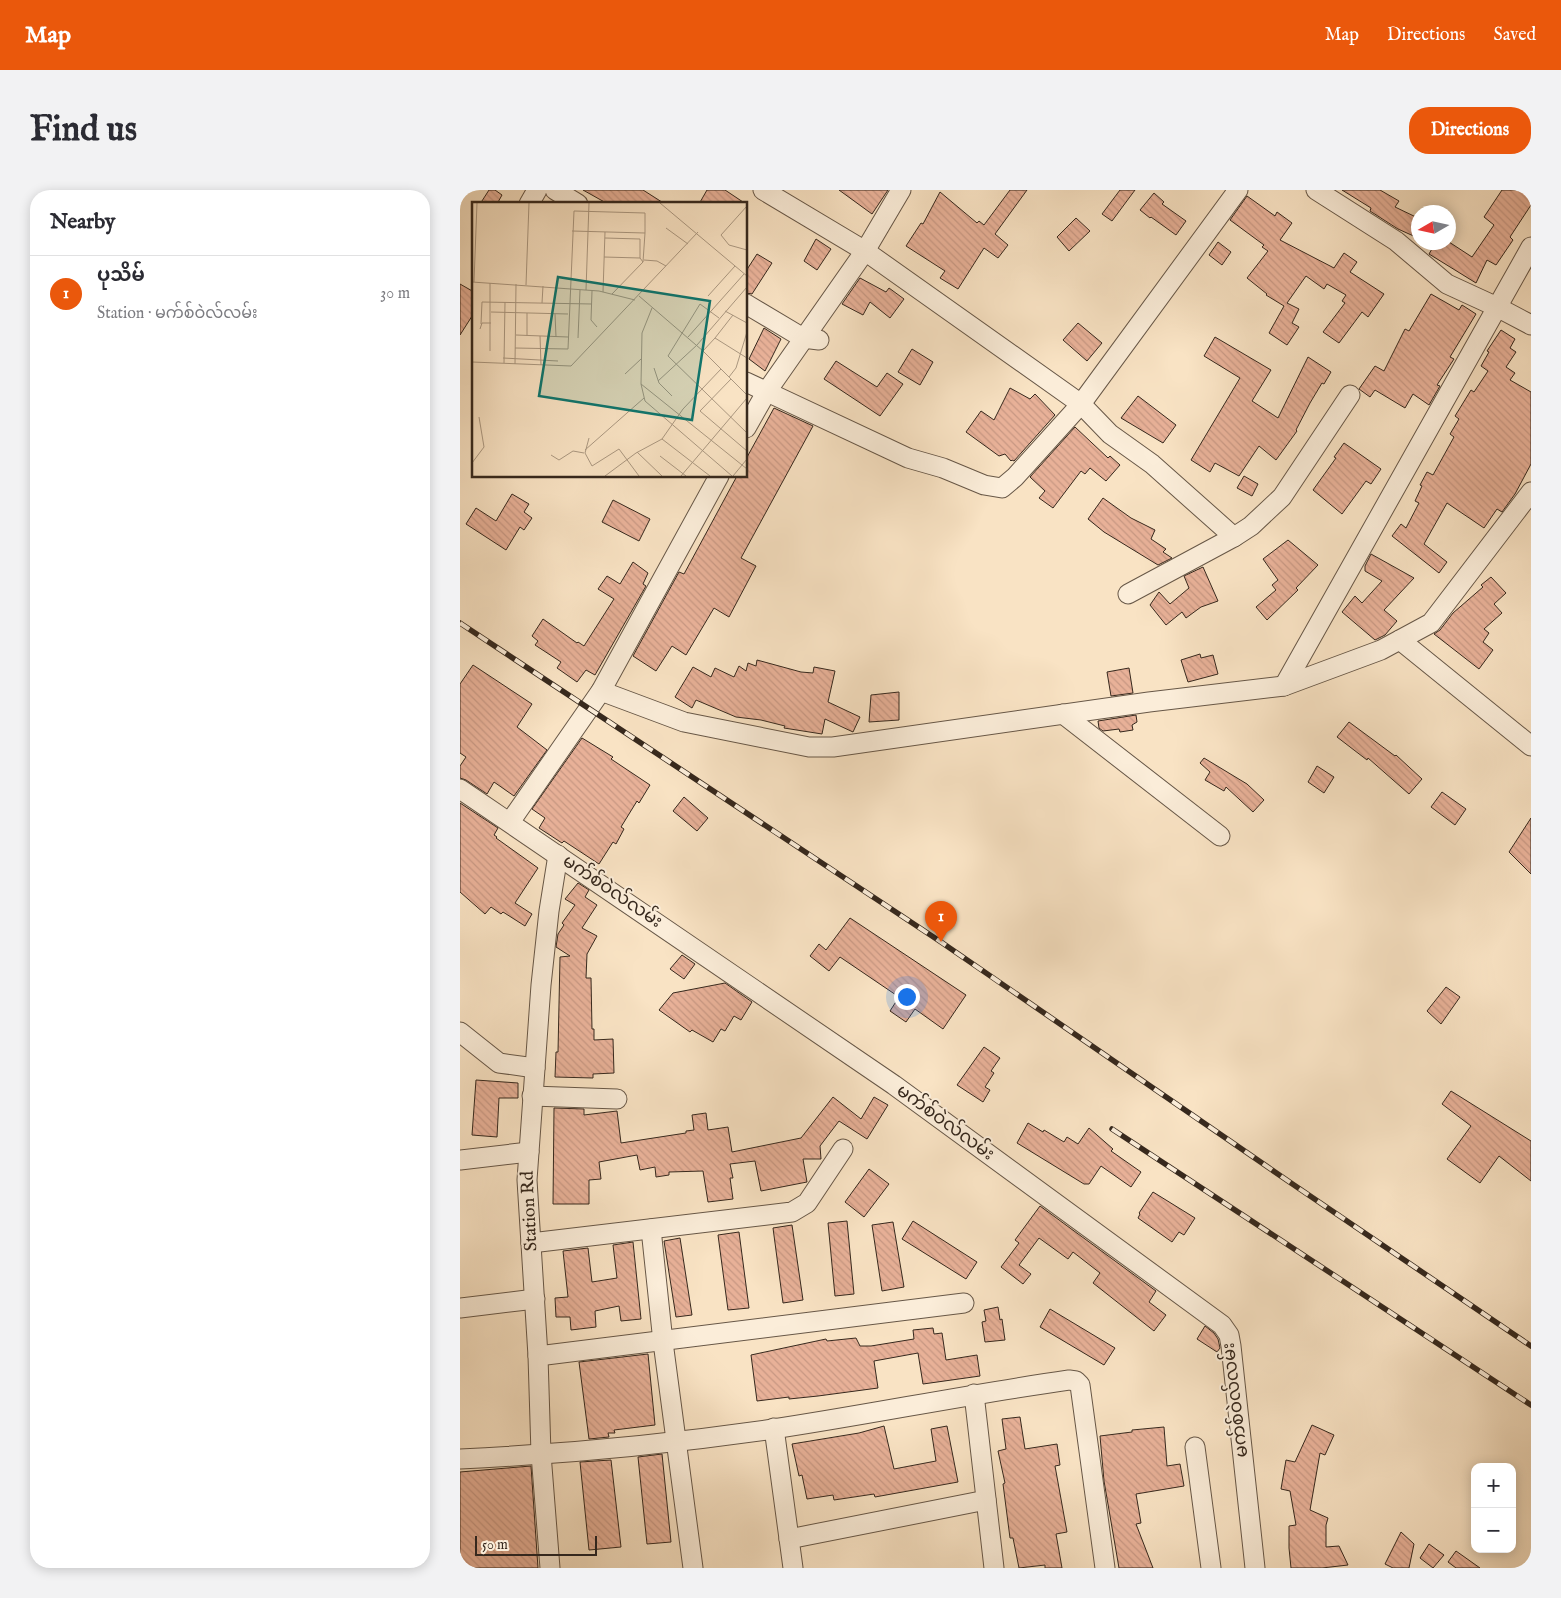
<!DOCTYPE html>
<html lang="en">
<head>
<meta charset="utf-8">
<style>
  :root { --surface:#fff; --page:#f2f2f3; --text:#2b2b33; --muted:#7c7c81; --line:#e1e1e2; --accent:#ea580c }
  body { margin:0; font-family:"IM FELL English","Noto Sans Myanmar",serif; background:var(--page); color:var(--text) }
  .controls { position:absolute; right:15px; bottom:15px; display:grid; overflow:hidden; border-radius:10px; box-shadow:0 2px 12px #0003 }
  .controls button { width:45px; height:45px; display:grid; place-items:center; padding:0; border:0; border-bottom:1px solid var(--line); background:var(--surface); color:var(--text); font:25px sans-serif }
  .compass { position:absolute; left:951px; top:15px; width:45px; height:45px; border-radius:50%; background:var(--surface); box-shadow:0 2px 12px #0003; rotate:261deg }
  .scale { position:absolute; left:15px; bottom:12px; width:122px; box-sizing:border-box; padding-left:5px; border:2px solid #36281d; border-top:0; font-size:14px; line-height:18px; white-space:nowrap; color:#36281d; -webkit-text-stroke:4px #fbedd9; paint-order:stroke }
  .you { position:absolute; left:446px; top:806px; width:18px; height:18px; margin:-12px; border:4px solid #fff; border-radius:50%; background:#1a73e8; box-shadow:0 0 0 8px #1a73e833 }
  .badge { display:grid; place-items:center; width:32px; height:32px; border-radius:50%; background:var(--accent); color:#fff; font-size:16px; font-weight:700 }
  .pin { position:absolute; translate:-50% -41px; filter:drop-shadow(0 1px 2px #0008) }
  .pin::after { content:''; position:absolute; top:26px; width:18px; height:15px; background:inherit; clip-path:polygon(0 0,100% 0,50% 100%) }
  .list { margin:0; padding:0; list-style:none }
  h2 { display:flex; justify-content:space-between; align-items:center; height:65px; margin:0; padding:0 20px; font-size:21px }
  h2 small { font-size:16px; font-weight:400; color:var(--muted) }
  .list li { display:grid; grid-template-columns:32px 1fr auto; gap:15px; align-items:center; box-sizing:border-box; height:70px; padding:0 20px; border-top:1px solid var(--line) }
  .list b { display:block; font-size:19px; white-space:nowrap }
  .list p { margin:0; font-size:16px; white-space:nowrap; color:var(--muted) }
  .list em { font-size:16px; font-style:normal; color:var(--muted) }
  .map { position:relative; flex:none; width:1071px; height:1378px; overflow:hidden; border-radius:20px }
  header { display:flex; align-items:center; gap:30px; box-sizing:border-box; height:70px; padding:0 25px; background:var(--accent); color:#fff }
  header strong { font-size:24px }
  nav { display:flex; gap:28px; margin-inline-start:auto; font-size:18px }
  .intro { display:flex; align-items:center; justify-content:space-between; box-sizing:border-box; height:120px; padding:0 30px }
  h1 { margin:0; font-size:35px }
  .button { padding:12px 22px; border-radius:20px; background:var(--accent); color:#fff; font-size:18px; font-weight:700 }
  main { display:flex; gap:30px; padding:0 30px }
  aside { flex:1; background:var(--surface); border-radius:20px; box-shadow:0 2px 12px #0003 }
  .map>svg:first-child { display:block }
  .building { fill:url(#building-back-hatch); stroke:#36281d }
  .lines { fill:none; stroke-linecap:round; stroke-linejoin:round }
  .street-casing { stroke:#675747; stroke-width:21 }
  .street { stroke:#fbedd9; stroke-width:19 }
  .rail-casing { stroke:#36281d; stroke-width:5.5 }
  .rail { stroke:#fbedd9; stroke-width:4; stroke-dasharray:11; stroke-linecap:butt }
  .labels { text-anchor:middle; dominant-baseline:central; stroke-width:4; stroke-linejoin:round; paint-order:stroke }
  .street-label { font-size:18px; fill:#36281d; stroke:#fbedd9 }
  .inset-road { fill:none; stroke:#ab9881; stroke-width:1 }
  .view { fill:#0f766e; fill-opacity:0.15; stroke:#0f766e; stroke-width:2.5 }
  .inset-edge { fill:none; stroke:#36281d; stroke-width:2.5 }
</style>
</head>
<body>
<header>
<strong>Map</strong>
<nav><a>Map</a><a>Directions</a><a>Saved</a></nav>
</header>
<div class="intro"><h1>Find us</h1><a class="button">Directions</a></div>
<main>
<aside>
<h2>Nearby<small></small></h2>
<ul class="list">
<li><span class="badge">1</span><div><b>ပုသိမ်</b><p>Station · မက်စ်ဝဲလ်လမ်း</p></div><em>30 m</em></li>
</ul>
</aside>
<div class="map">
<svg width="1071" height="1378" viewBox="0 0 1071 1378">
  <defs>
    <pattern id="building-back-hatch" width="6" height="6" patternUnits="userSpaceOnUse" patternTransform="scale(1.25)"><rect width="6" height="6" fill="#e8b198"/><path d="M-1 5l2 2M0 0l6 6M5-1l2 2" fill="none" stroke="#c89883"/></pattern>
  </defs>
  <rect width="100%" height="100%" fill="#f9e3c4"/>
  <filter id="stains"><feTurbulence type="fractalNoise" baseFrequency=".004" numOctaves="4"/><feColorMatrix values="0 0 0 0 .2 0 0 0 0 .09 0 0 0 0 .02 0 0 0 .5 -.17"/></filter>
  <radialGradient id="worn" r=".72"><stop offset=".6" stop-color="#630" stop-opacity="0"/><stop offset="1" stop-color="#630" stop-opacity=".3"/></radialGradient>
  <!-- building -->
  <g class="building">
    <path d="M29,0H35L42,5L37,14H20Z"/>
    <path d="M123,0H183L205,14H148Z"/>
    <path d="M247,0H265L286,14H239Z"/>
    <path d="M379,0H428L412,24Z"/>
    <path d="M550,0H567L535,44L548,55L538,68L524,58L498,99L480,88L485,81L446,56L461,33L463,34L480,2L517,33L519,31L524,35Z"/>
    <path d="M660,0H675L652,31L642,24Z"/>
    <path d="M882,0H920L939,11L935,17L958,28V48L938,39L910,21L911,18Z"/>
    <path d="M1042,0H1071V15L1050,47L1053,50L1036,75L1027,70L1016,93L969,64L976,52H989L1012,67L1034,35L1024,27Z"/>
    <path d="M694,3L704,12L702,14L726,31L716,45L691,27L690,28L680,20Z"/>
    <path d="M787,6L815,26L817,22L832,33L820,50L874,78L884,63L897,72L890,82L924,104L908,127L902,122L879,153L863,142L885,113L882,111L886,105L867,94L864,99L846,86L827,113L839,119L832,133L839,137L827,155L809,143L824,116L806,105L807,104L787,88L808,61L802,57L804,55L770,30Z"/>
    <path d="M616,28L630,41L609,61L597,47Z"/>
    <path d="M356,49L371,59L357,80L344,71Z"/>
    <path d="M758,52L771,62L762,75L749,65Z"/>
    <path d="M297,64L312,73L292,104L286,103V81Z"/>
    <path d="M400,88L426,102L429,98L444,109L430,128L410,112L403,125L382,114Z"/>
    <path d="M0,94L14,102V123L0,145Z"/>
    <path d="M971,104L999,120L1002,115L1016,124L990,167L994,169L977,195L980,196L969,215L953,204L945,218L915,200L910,207L899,199L915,176L924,181L945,139L949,141Z"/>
    <path d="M618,133L642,153L627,171L603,150Z"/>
    <path d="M304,138L321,149L305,181L289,169Z"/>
    <path d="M1041,140L1055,149L1050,158L1056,162L1046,177L1055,183L1050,190L1071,202V274L1055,304L1042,322L1037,319L1024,338L987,313L964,354L987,372L979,383L932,346L941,334L946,338L959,313L955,311L962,296L960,295L967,282L973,285L994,247L990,244L999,229L995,226L1000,218L1011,200L1014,202L1028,181L1021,176L1029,162L1027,161Z"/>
    <path d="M755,147L811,180L792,211L818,228L848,167L871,182L864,194L862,193L850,213L836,240L837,241L816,270L799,256L779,286L755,273L750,282L731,270L780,188L744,166Z"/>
    <path d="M452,159L473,172L460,195L438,182Z"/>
    <path d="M376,171L417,197L427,183L443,194L420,226L364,189Z"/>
    <path d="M550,198L570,209L575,204L595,225L554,271L552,270L551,271L545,264L539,266L506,242L521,221L534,230Z"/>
    <path d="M678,206L716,235L703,253L661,228Z"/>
    <path d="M314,218L353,236L281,368L296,376L269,427L254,418L226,465L212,456L196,481L173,466L219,382L224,384L277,286H286V269Z"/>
    <path d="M615,237L648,268L650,266L660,275L646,291L630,278L625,284L621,281L593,318L579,308L585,301L570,287Z"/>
    <path d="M884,253L921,279L911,294L906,291L882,324L853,300L876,268L874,267Z"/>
    <path d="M784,286L798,294L792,306L777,298Z"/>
    <path d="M52,304L69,314L64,322L72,328L64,340L60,337L46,360L6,334L16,318L36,331Z"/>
    <path d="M643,308L671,328L695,340L691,349L706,359L703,362L712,368L698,375L644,342L628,329Z"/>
    <path d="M153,310L190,329L179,351L142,332Z"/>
    <path d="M828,350L858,375L836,398L838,400L807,430L796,417L816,400L812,395L818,390L803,369Z"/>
    <path d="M911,364L954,388L924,420L937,431L925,445L915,450L882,422L895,406L902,413L922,391L905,381V376Z"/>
    <path d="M173,372L188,383L183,394L186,396L135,485L126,480L117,492L97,478L101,472L75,455L78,451L72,446L83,429L117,453L118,452L124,456L154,409L138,399L147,386L160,394Z"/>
    <path d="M743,377L758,411L741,417L726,428L722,422L706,435L690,415L699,402L710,414L729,398L724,386Z"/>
    <path d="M1031,387L1046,403L1034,414L1042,423L1024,439L1029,443L1023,452L1033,460L1019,479L974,444L980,440L993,423L1023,397L1021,395Z"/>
    <path d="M740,464L741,468L753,465L758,484L728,492L721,470Z"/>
    <path d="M297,470L341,482L353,483L354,477L375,481L368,512L400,527L393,542L365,529L362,544L324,538L325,536L301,530L276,527L236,510L232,518L215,507L233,477L251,487L255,478L274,487L279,476L286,481L288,473L296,476Z"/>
    <path d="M13,475L72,514L57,537L87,560L54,606L34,592L27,604L6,590L0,588V576L6,567L0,563V494Z"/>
    <path d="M669,478L673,503L651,506L647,482Z"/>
    <path d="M439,502V530L409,532L411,505Z"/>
    <path d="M676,525L677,532L672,535L673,540L660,542L659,539L643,541L639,538L638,531Z"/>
    <path d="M889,532L935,566L936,565L962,589L949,604L908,568L907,570L877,547Z"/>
    <path d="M122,548L153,567L151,569L190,595L179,613L177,611L161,637L164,639L156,654L153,652L139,674L104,651L102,653L79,638L85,628L72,619Z"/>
    <path d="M744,568L787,594L804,610L793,622L766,597L764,601L745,590L750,582L740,573Z"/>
    <path d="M857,576L874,587L864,603L848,592Z"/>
    <path d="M982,602L1006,619L995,635L971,617Z"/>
    <path d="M224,607L248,628L237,641L213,621Z"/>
    <path d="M0,613L38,638L34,645L37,647L36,648L78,678L55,713L72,724L65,736L43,722L41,724L31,717L25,724L0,702Z"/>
    <path d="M1071,628V684L1049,662Z"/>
    <path d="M118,693L129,700L125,707L137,715L122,738L137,746L127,764L126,788H131L132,839H134V850L153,849L154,883L133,884V888L95,887L96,862H98L100,767L110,766L96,757L98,744L104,735L102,733L115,715L105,709Z"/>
    <path d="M390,728L506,805L483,839L455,819L446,832L430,821L439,807L380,767L369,781L350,766L359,754L366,760Z"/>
    <path d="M222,765L235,774L224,789L210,779Z"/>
    <path d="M265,793L292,812L281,830L274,826L265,841L261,839L253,852L232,840L230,842L199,820L213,803Z"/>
    <path d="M986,797L1000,807L981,834L967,821Z"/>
    <path d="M524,857L540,868L531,881L534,883L525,897L530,900L523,912L497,895Z"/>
    <path d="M16,890L58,893V908H39L37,947L12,945Z"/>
    <path d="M991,901L1071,951V991L1039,966L1020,993L987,969L1011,936L982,914Z"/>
    <path d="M373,907L401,929L414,907L428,915L407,949L379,931L360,956L361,969H343L347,992L301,1001L295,971L270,974L273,988H270L273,1009L248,1012L243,981L209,982V985L196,987L195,977L180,980L177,965L139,972L141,989L129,990V1014H93L94,918L124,919V925L157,921L161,953L226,943V941L234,940L232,925L246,923L248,940L268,937L272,962L341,948Z"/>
    <path d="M568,933L583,942L584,940L604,952L607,947L618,954L629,938L653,959L651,961L681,982L671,997L641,976L629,994H624L557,953Z"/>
    <path d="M409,979L429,994L404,1027L385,1012Z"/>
    <path d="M693,1002L735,1028L724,1045L719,1042L712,1052L678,1028L680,1024L679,1023Z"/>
    <path d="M580,1016L696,1101L689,1112L706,1125L694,1141L633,1093L640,1083L613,1062L608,1069L579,1048L559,1075L571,1084L563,1094L541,1077L559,1053L555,1050Z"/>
    <path d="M387,1031L394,1104L375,1106L368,1033Z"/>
    <path d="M453,1031L517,1072L506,1089L442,1049Z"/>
    <path d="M433,1032L444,1097L422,1101L412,1035Z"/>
    <path d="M332,1035L343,1110L323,1113L313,1038Z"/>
    <path d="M279,1042L289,1118L268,1120L258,1045Z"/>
    <path d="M220,1048L232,1125L216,1127L204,1051Z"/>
    <path d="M173,1052L181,1129L161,1131L159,1116L135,1121L136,1137L111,1140L110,1127H96L95,1108L108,1107L103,1061L128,1058L132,1092L157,1088L153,1055Z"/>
    <path d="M538,1117L540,1130L542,1129L545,1150L525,1152L522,1132L526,1131L524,1120Z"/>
    <path d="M590,1119L655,1158L644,1175L580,1137Z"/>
    <path d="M745,1136L754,1143L758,1149L760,1158L757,1162L737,1149Z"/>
    <path d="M473,1138L474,1144L482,1143L486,1170L517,1165L520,1186L463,1194L458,1163L414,1171L418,1198L358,1206L329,1209V1207L297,1211L291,1165L366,1149L367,1151L396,1148L400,1156H411L454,1149L453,1140Z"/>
    <path d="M188,1164L195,1235L154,1240L155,1243H148L149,1247L129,1249L119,1172Z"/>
    <path d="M560,1227L565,1259L597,1254L600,1275L595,1276L607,1342L596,1344L602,1378H585V1375L559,1378L553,1348H550L543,1294L545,1293L538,1261L546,1259L542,1229Z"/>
    <path d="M852,1235L874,1245L865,1265L860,1263L850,1320L868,1328L866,1335V1357L879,1356L888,1375L862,1378H831L829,1358V1336L836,1335L830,1301L821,1299L826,1270L835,1272Z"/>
    <path d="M424,1236L434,1279L476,1271L471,1239L487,1236L498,1292L415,1307L414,1304L374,1310L373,1305L347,1309L342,1285L339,1286L332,1254L399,1243Z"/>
    <path d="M704,1237L707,1276L720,1274L724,1296L676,1304L681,1333L676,1334L693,1378H659L644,1291L640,1246L672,1242V1240Z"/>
    <path d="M202,1264L211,1352L187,1354L178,1267Z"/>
    <path d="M151,1270L161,1357L129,1360L120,1272Z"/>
    <path d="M71,1276L78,1378H0V1282Z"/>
    <path d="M941,1342L954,1354L949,1378H933L925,1374Z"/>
    <path d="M969,1354L984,1365L973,1378L960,1368Z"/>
    <path d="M996,1361L1020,1378H996L988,1372Z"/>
  </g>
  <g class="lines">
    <defs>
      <g id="street">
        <path d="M95,0L118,14"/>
        <path d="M303,0L405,61L621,214L650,244L692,274L774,347"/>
        <path d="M856,0L936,51L987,94L1037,117L1071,135"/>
        <path d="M69,14L77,0"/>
        <path d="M286,114L343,148L359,150"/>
        <path d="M286,192L448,268L483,278L524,295L542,298L555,287L621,214L778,0"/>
        <path d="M286,238L307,201L405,61L441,0"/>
        <path d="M668,404L774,347L791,336L822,307L890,205"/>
        <path d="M940,450L1071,556"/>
        <path d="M824,496L1071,57"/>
        <path d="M141,501L224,532L349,557H373L689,512L824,496L921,460L971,433L1071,302"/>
        <path d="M603,524L760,646"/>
        <path d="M0,599L434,895L762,1135L769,1145L771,1156L795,1378"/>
        <path d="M50,632L141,501L259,286"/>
        <path d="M0,842L39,873L75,878"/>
        <path d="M72,906L157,909"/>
        <path d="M0,970L69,962"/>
        <path d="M191,1039L203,1152L233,1378"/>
        <path d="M71,1053L332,1022L347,1013L383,959"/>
        <path d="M0,1118L75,1109"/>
        <path d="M78,1166L504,1113"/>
        <path d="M514,1204L534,1378"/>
        <path d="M314,1238L333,1378"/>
        <path d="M735,1257L751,1378"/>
        <path d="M0,1269C105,1264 209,1254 313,1239C412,1224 510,1204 609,1190L616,1191L620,1195L645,1378"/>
        <path d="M329,1349L526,1310"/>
        <path d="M90,1378L81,1264L78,1166L67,990L81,795L89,721L98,665"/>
      </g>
    </defs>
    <!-- street casing -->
    <use href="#street" class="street-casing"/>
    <!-- street -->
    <use href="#street" class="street"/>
    <defs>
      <g id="rail">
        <path d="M0,433L481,752L831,993L1071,1156"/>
        <path d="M652,939L1071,1215"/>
      </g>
    </defs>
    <!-- rail casing -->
    <use href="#rail" class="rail-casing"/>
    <!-- rail -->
    <use href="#rail" class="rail"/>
  </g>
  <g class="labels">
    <!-- street labels -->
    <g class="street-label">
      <text transform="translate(152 702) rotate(34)">မက်စ်ဝဲလ်လမ်း</text>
      <text transform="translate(485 933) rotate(36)">မက်စ်ဝဲလ်လမ်း</text>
      <text transform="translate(70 1021) rotate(-93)">Station Rd</text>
      <text transform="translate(776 1210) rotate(-97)">မက်စ်ဝဲလ်လမ်း</text>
    </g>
  </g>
  <!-- overview -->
  <g transform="translate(12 12)">
    <rect width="275" height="275" fill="#f9e3c4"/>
    <path class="inset-road" d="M188,1L275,74M275,4L249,33L257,43L275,48M194,26L216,42M100,29L173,31L171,60M132,55L168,56V37L133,36M172,58L185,59L194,64M0,80L127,89L163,98M2,80L5,1M54,83L57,1M114,88L117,1M120,89L119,118L125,125M131,90L133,30M140,92L171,60L168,56M167,94L231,149L275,193M236,94L263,64M70,101L71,84M180,106L170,131L169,182L173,199L260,274M253,109L275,121M19,110L96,112M83,112L84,135M247,116L228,102L196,154L275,231M9,122L10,100L120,102M8,127L10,121H19M44,133L96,135M55,134V111M68,134L69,163M216,135L272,72M106,136L108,88M243,136L261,113M43,146L96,147L102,9L173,11V31M18,149V81M231,149L243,136L275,156M31,156L86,159M0,160L99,164L226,30M32,161L33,100M43,162L44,82M182,166L187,181L200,194M153,172L169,157M257,175L264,166L275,130M259,177L228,209L275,249M186,179L225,143L275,85M169,182L275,267M117,236L113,251L120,264L147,247L167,274M190,237L238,274M113,248L172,196M165,250L190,274M79,253L87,258L101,249L112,251M188,254L214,274M0,261L12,245L7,215M133,274L164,251L190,237L211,207L249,167M209,274L275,196M261,274L275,257"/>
    <path class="view" d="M86,75L238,99L220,218L67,194Z"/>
    <rect width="275" height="275" class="inset-edge"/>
  </g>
  <rect width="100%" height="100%" filter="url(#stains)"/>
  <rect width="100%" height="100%" fill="url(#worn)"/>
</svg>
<div class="controls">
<button>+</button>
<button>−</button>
</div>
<svg class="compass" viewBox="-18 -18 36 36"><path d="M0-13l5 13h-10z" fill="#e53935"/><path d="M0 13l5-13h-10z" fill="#7c7c81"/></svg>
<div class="scale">50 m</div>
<div class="you"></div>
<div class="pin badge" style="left:481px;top:752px">1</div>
</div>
</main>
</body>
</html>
